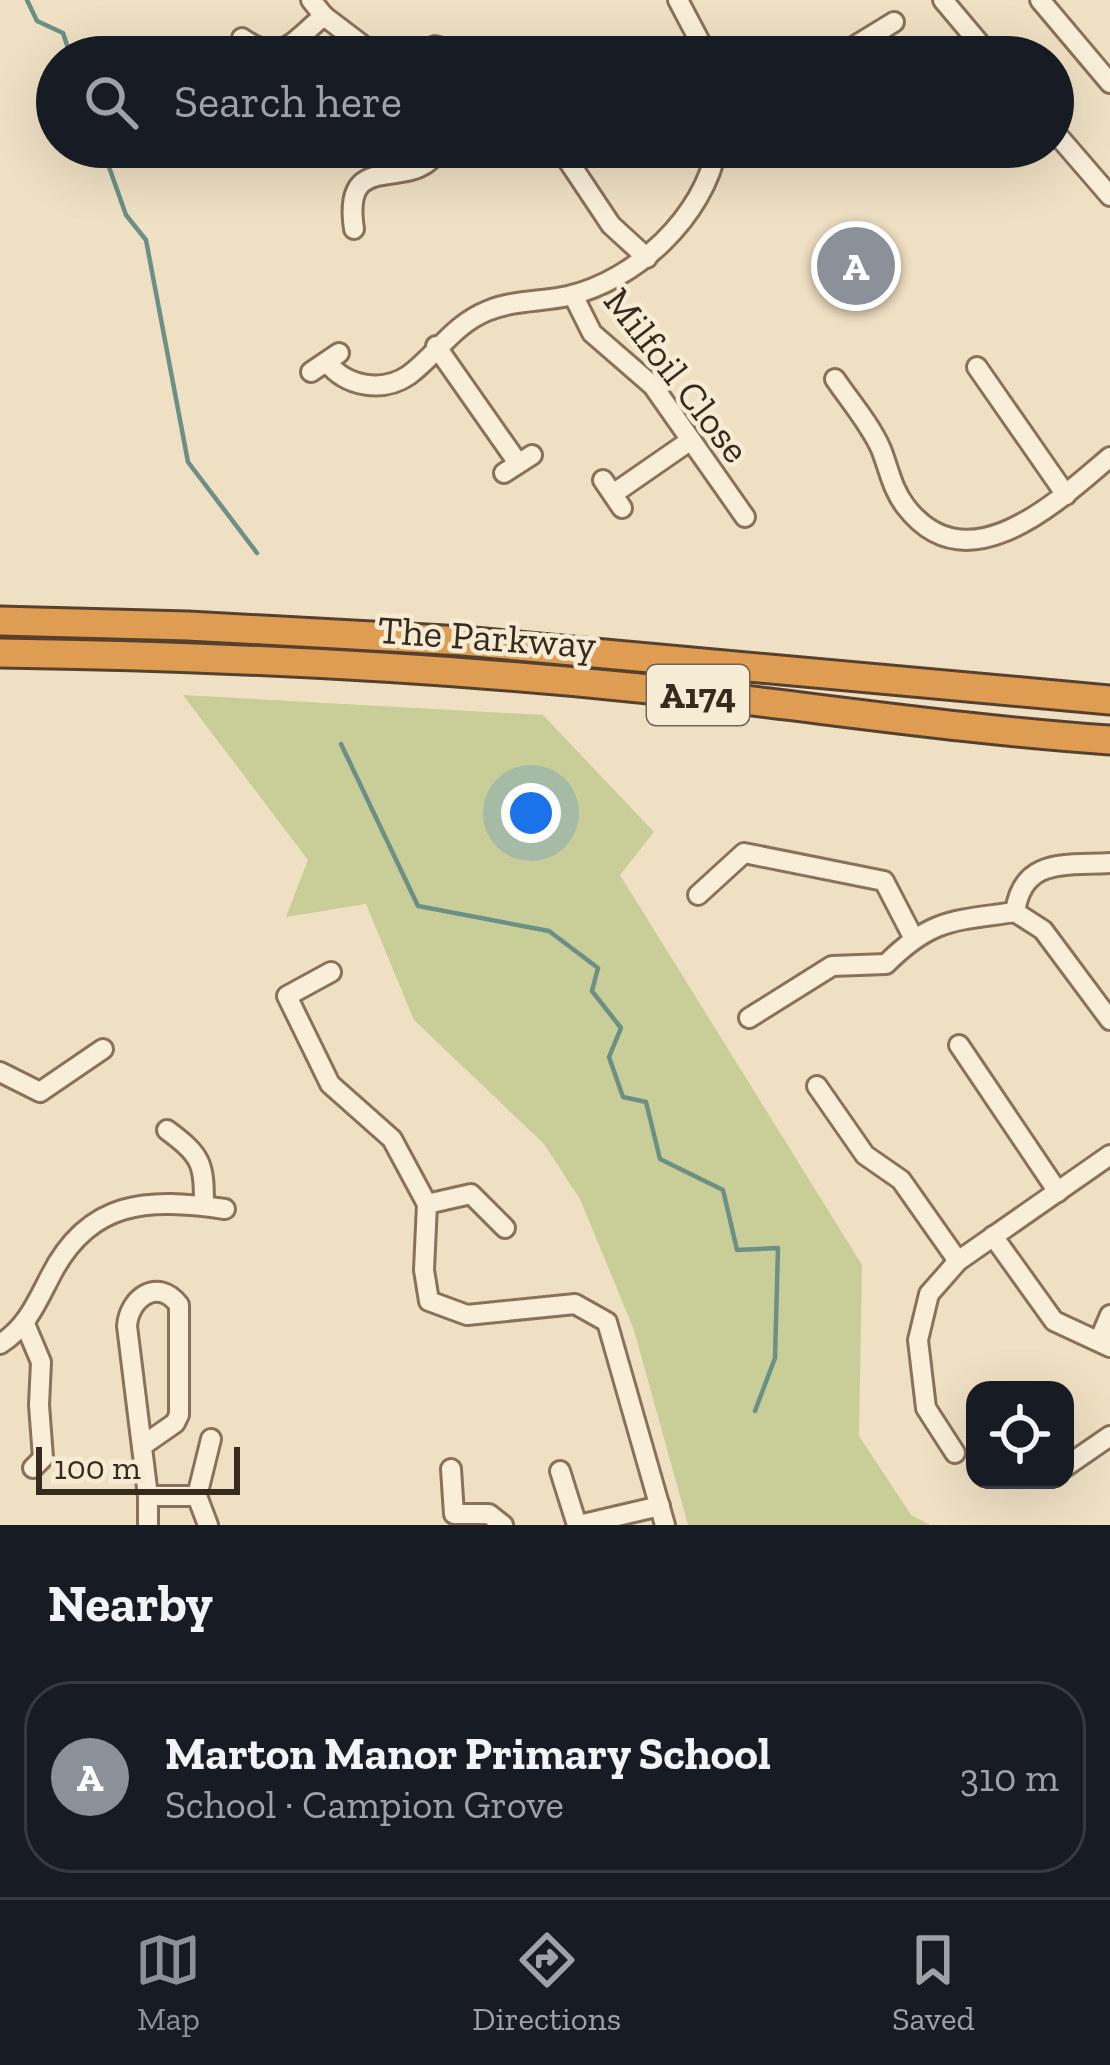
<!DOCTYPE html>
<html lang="en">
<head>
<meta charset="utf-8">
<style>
  :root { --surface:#171b24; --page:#242831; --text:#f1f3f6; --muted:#9ea1a6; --line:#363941; --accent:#8c9099 }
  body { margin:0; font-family:"Zilla Slab",serif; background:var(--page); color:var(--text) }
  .controls { position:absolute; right:36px; bottom:36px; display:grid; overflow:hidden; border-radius:24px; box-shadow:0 12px 48px #0002 }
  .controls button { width:108px; height:108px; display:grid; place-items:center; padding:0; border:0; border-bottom:3px solid var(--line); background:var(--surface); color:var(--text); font:60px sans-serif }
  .scale { position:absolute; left:36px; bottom:30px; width:204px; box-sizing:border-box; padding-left:12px; border:6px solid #392a1e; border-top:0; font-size:33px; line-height:42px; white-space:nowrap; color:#392a1e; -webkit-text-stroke:9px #f6ebd3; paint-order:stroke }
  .you { position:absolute; left:531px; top:813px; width:42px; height:42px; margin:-30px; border:9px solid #fff; border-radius:50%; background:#1a73e8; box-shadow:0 0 0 18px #1a73e833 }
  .badge { display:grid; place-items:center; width:78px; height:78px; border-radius:50%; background:var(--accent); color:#fff; font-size:39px; font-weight:700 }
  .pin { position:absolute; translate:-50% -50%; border:6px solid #fff; box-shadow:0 3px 12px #0006 }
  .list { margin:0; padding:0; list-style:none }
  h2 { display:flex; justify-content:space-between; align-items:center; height:156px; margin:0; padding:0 48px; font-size:51px }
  h2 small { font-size:39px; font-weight:400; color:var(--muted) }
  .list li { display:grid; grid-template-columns:78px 1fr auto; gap:36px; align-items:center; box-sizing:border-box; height:192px; margin:0 24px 24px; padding:0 24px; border:3px solid var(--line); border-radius:48px }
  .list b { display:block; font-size:45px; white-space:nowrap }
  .list p { margin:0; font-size:39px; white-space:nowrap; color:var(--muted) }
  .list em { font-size:39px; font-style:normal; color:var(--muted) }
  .icon { flex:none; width:66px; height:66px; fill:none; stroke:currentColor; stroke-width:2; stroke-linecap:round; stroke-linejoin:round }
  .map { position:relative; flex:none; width:1110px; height:1525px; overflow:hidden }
  .search { position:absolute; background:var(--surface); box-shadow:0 12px 48px #0002; left:36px; right:36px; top:36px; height:132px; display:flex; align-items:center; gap:30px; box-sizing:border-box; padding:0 42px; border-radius:66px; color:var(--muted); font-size:45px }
  .sheet { height:372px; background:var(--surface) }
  nav { display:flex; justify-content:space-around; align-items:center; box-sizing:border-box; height:168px; border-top:3px solid var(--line); background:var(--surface); font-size:33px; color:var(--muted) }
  nav a { display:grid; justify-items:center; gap:6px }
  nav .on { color:var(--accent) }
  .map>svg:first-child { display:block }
  .green { fill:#c9cd97 }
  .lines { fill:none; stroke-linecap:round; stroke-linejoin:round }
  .stream { stroke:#6c9086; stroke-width:4.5 }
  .minor-casing { stroke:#89715a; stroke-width:24 }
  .highway-casing { stroke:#57402e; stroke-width:33 }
  .minor { stroke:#f9eed7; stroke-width:18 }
  .highway { stroke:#df9d53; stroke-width:27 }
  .labels { text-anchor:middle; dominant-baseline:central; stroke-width:9; stroke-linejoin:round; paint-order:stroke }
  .shield { fill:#f6ebd3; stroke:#726454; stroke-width:3 }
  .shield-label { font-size:36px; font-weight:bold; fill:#392a1e }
  .street-label { font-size:39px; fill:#392a1e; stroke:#f6ebd3 }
</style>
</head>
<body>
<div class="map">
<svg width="1110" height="1525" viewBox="0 0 1110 1525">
  <rect width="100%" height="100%" fill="#efe0c3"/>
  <!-- green -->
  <path class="green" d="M183,695L543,715L654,832L620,875L862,1265L859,1436L911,1515L930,1525H688L634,1330L580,1199L544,1144L414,1020L366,904L286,917L308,860Z"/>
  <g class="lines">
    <!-- stream -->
    <g class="stream">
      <path d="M27,0L37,21L63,33L71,57"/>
      <path d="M102,147L126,215L146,240L188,462L257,553"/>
      <path d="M341,744L418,906L549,931L598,968L592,991L621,1028L609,1057L623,1097L646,1102L660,1159L723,1190L737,1250L778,1248L775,1358L755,1411"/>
    </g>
    <defs>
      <g id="minor">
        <path d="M311,0L324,16L378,57"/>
        <path d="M678,0L708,57"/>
        <path d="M943,0L991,57"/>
        <path d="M1040,0L1110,83"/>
        <path d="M242,38C282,66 291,42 324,16"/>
        <path d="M409,57L435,46L461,53"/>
        <path d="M837,57L894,22"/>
        <path d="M1053,130L1110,196"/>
        <path d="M559,147L611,225L647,258"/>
        <path d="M354,229C341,143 415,198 440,147"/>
        <path d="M573,295L592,333L653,386L745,517"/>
        <path d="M436,346L518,463"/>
        <path d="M327,362C346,387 383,393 409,375C437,354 453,325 487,311C513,300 541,302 568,296C636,280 704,217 717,147"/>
        <path d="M977,367L1066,495"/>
        <path d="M311,372L339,353"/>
        <path d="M835,379C850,401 870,424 881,449C889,469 892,489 906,507C968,587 1058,501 1110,457"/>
        <path d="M504,473L532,455"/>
        <path d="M603,480L622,508"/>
        <path d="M613,494L691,440"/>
        <path d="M698,895L744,853L884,881L913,937"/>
        <path d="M1015,912L1043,930L1110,1020"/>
        <path d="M1015,912C1023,857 1065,866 1110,863"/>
        <path d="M331,972L287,996L330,1084L392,1139L427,1204L424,1270L429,1301L467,1315L575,1304L607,1322L665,1525"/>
        <path d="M749,1018L832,966L886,964C932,918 954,921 1015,912"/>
        <path d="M959,1045L1058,1192"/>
        <path d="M0,1072L40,1092L103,1049"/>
        <path d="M817,1086L865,1155L901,1180L958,1261"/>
        <path d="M167,1130C202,1156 204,1163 204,1206"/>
        <path d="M427,1204L471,1194L505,1228"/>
        <path d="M993,1236L1054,1321L1110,1347"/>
        <path d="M25,1324L41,1362L39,1405L43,1458L33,1468"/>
        <path d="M1099,1341L1110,1315"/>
        <path d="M0,1344C26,1328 36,1304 50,1277C89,1199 148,1198 225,1209"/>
        <path d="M142,1446L175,1423L179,1415V1305C158,1277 129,1298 127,1326L148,1496V1525"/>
        <path d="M955,1453L926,1408L918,1340L929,1294L958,1261L1110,1155"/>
        <path d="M1065,1467L1110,1436"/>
        <path d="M451,1469L454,1514H489L503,1525"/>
        <path d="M560,1471L577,1525"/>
        <path d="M148,1496H197L211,1439"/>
        <path d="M197,1496L208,1525"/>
        <path d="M579,1525L660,1506"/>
      </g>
      <g id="highway">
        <path d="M0,621L188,626L463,641L1110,700"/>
        <path d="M0,653C210,656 420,666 629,687C789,703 949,729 1110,740"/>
      </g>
    </defs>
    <!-- minor casing -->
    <use href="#minor" class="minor-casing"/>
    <!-- highway casing -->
    <use href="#highway" class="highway-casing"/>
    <!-- minor -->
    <use href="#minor" class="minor"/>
    <!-- highway -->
    <use href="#highway" class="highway"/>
  </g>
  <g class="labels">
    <!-- shield labels -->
    <rect class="shield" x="647" y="665" width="102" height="60" rx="9"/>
    <g class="shield-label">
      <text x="698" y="695">A174</text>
    </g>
    <!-- street labels -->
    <g class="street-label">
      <text transform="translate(677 375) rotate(52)">Milfoil Close</text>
      <text transform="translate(487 637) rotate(4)">The Parkway</text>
    </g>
  </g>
</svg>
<div class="controls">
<button><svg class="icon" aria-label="locate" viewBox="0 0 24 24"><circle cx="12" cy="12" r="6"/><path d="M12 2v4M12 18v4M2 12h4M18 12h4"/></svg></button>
</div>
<div class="scale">100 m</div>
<div class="you"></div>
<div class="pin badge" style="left:856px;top:266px">A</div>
<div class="search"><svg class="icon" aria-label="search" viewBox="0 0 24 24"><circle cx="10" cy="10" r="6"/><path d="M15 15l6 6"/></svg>Search here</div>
</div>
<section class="sheet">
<h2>Nearby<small></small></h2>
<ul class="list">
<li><span class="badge">A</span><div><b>Marton Manor Primary School</b><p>School · Campion Grove</p></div><em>310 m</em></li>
</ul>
</section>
<nav>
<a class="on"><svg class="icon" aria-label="map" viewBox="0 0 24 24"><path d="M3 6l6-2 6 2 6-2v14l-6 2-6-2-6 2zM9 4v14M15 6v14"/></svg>Map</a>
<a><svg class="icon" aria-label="directions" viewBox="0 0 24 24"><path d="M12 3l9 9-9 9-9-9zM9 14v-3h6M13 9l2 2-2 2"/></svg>Directions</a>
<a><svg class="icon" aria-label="saved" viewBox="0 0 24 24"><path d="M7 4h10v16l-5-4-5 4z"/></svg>Saved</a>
</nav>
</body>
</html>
